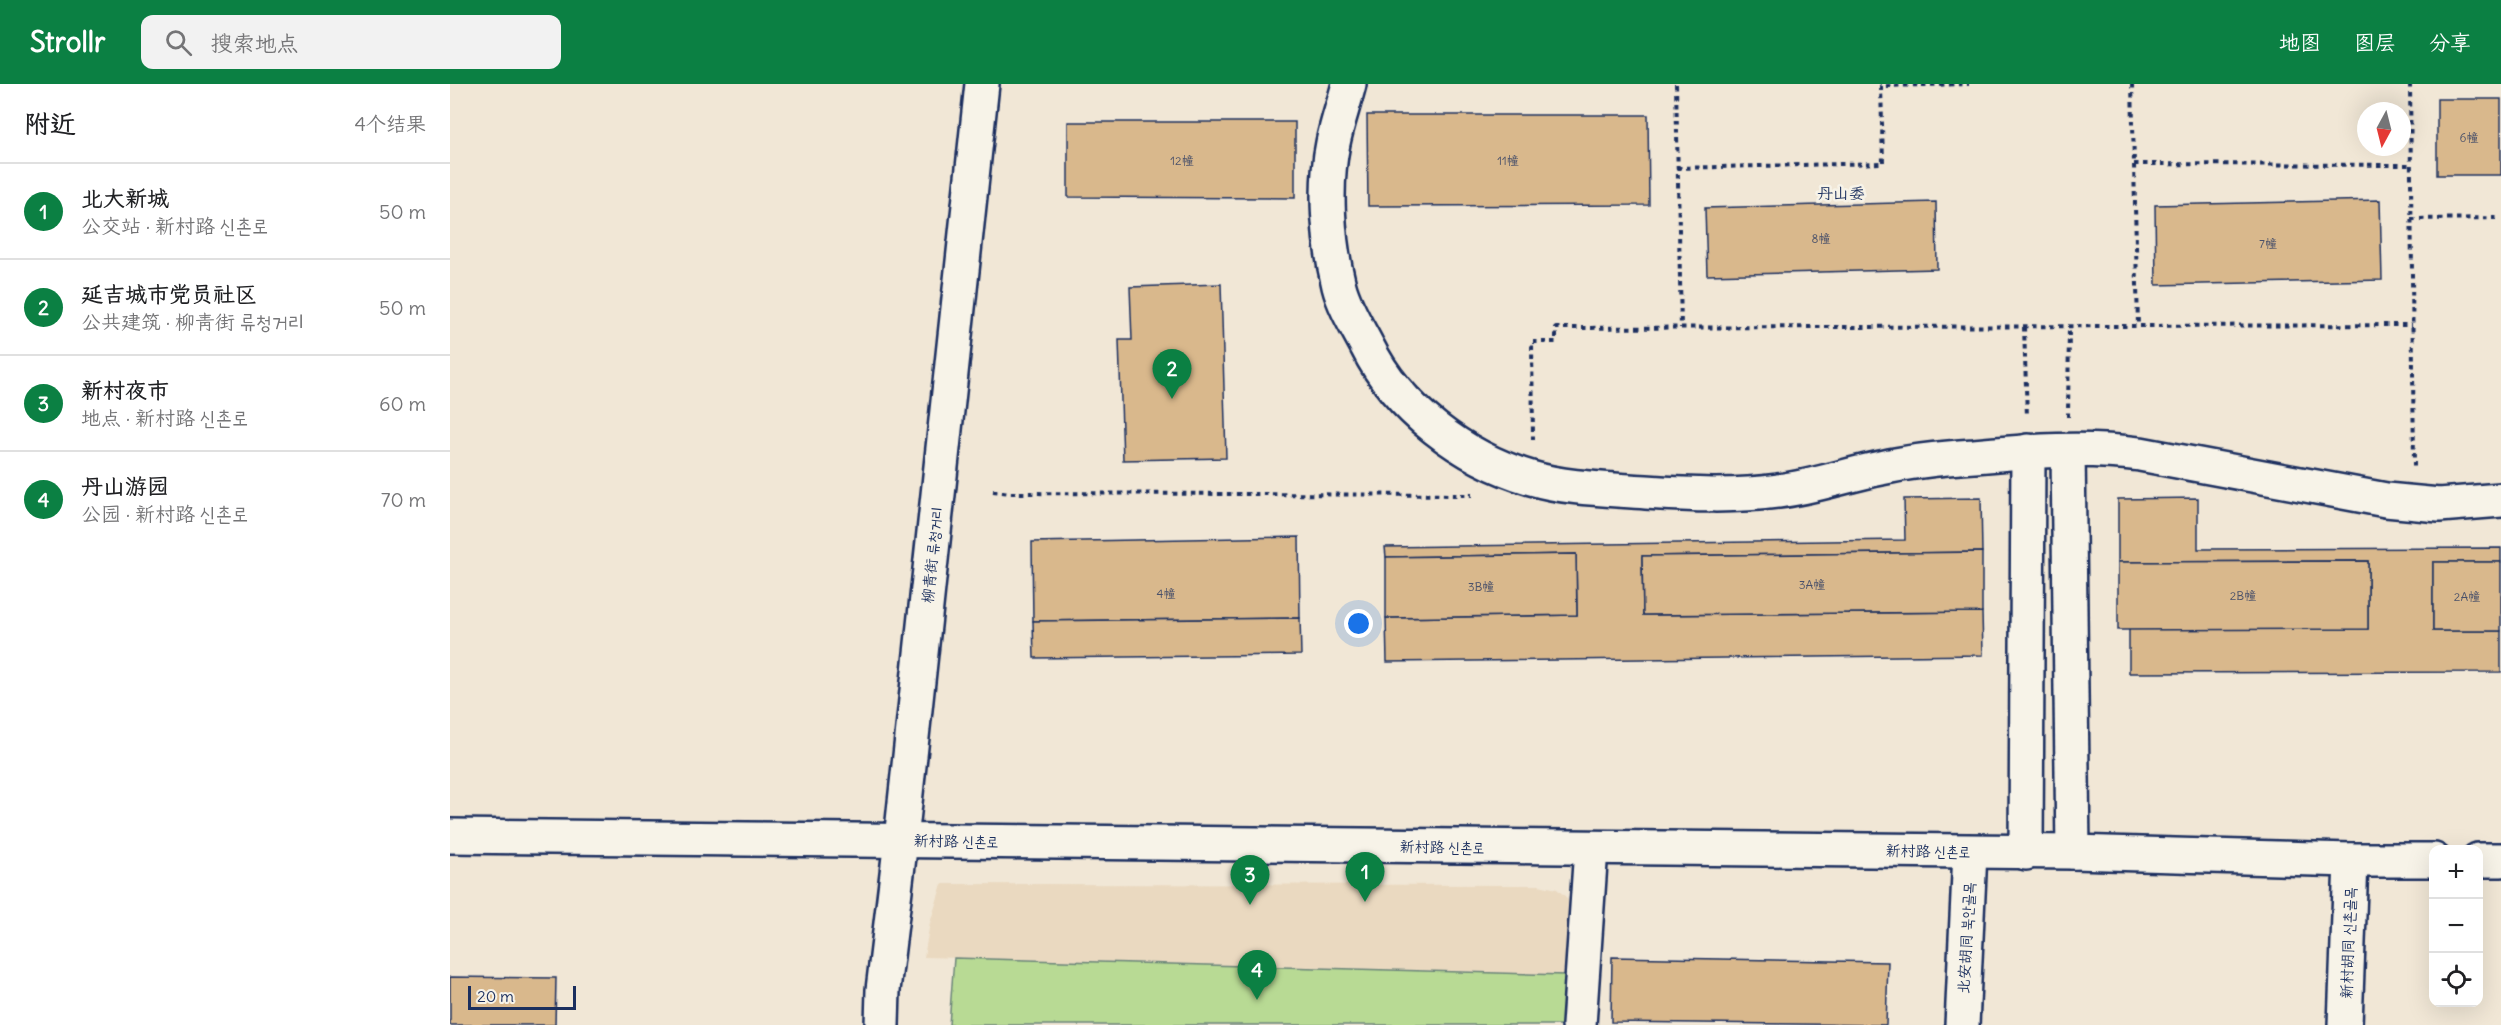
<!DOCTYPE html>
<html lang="zh">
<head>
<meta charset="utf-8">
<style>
  :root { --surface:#fff; --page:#f2f2f2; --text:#202124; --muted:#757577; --line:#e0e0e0; --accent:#0b8043 }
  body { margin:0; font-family:Delius,"LXGW WenKai TC","Poor Story",sans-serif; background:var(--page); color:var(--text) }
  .controls { position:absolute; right:18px; bottom:18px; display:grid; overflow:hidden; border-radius:12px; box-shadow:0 6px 24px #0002 }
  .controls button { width:54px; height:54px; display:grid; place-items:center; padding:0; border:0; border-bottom:2px solid var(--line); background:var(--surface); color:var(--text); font:30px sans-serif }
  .compass { position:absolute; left:1907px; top:18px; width:54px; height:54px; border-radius:50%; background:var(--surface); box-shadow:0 6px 24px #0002; rotate:187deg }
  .scale { position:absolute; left:18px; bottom:15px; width:108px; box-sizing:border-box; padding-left:6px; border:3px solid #1b2f5e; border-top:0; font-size:16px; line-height:21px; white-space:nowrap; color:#1b2f5e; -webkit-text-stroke:4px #f7f3e8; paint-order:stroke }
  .you { position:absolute; left:909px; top:540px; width:21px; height:21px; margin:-15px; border:4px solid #fff; border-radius:50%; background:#1a73e8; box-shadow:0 0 0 9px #1a73e833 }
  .badge { display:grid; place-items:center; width:39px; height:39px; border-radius:50%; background:var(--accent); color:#fff; font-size:20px; font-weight:700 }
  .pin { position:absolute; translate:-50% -50px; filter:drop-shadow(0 2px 3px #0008) }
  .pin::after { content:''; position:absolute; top:32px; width:21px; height:18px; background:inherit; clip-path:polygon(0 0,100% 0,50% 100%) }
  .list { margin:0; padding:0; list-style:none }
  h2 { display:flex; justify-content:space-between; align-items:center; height:78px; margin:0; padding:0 24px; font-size:26px }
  h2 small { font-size:20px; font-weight:400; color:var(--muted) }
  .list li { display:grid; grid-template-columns:39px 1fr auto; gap:18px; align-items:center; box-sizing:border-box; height:96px; padding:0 24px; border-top:2px solid var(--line) }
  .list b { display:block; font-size:22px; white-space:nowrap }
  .list p { margin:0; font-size:20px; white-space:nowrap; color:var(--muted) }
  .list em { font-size:20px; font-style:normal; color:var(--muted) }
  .icon { flex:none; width:33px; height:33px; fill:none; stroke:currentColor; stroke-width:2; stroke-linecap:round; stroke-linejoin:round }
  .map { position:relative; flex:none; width:2051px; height:941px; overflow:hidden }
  header { display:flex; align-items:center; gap:36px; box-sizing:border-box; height:84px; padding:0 30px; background:var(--accent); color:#fff }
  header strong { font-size:28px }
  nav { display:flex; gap:33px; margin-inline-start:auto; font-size:21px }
  .search { width:420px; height:54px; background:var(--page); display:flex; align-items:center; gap:15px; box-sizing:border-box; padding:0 21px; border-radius:12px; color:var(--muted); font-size:22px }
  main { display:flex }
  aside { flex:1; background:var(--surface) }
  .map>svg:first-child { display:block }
  .built { fill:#ead9c0 }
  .green { fill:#b8da94; stroke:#6a8479; stroke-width:1.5 }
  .building { fill:#d9b88c; stroke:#1b2f5e; stroke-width:1.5 }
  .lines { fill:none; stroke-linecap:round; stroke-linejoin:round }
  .minor-casing { stroke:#1b2f5e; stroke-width:38 }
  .path { stroke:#1b2f5e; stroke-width:4; stroke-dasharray:4.5 4.5; stroke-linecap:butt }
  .minor { stroke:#f7f3e8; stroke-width:33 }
  .labels { text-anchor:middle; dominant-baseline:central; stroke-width:5; stroke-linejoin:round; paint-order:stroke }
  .number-label { font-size:12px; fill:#4a516a }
  .street-label { font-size:15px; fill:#1b2f5e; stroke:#f7f3e8 }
  .neighbourhood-label { font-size:16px; fill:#1b2f5e; stroke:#f7f3e8 }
</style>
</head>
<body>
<header>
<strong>Strollr</strong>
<div class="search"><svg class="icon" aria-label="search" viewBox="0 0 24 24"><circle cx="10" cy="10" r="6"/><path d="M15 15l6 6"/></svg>搜索地点</div>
<nav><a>地图</a><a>图层</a><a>分享</a></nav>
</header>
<main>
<aside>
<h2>附近<small>4个结果</small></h2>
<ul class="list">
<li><span class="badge">1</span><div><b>北大新城</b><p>公交站 · 新村路 신촌로</p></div><em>50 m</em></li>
<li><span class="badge">2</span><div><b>延吉城市党员社区</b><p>公共建筑 · 柳青街 류청거리</p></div><em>50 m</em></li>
<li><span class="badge">3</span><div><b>新村夜市</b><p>地点 · 新村路 신촌로</p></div><em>60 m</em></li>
<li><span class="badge">4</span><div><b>丹山游园</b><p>公园 · 新村路 신촌로</p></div><em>70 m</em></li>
</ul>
</aside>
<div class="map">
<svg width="2051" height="941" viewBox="0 0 2051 941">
  <rect width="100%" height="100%" fill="#f1e7d6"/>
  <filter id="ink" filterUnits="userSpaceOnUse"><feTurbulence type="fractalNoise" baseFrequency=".0167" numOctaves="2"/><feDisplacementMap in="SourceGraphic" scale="12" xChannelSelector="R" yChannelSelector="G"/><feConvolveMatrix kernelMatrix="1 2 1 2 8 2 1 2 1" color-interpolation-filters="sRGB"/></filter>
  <g filter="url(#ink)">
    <!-- built -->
    <path class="built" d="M492,800L1089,801L1107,805L1117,814L1121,825L1115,891L474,873L480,839Z"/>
    <!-- green -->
    <path class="green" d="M504,874L1115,891L1112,941H499Z"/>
    <!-- building -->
    <g class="building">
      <rect x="1987" y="15" width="64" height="76"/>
      <path d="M917,31H1198L1199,121L918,122Z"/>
      <path d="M618,38H845V114L618,113Z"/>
      <path d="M1930,116L1932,196L1706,201L1705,121Z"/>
      <path d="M1486,118L1487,185L1257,191L1255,124Z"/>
      <path d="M771,200L776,374L673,376L669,256H682L680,203Z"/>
      <path d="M1531,414L1532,468L1192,472L1193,531L1532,528L1533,571L937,578L936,534L1127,531L1126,470L936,473L935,463L1455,456L1454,415Z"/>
      <path d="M1748,414V465L2051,464V478H1983V547H2051V588L1679,589V545H1918V477L1668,478V415Z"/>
      <path d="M849,453L850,534L583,537L582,458Z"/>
      <path d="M1532,468V528L1193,531L1192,472Z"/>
      <path d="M1126,470L1127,531L936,534V473Z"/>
      <path d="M1918,477V545L1668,546V478Z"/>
      <rect x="1983" y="478" width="68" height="69"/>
      <path d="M850,534L851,571L584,574L583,537Z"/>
      <path d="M1162,873L1438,878L1436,941L1161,938Z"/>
      <path d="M0,893L106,894L105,941H0Z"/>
    </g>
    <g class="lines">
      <defs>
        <g id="minor">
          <path d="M899,0C894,20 887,39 883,59C874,103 878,158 889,202C894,222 907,243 917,262C948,325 1013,374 1081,394C1118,405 1157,405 1196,408C1240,411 1285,413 1328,407C1363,403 1396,391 1431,384C1461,377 1493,374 1524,372C1579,367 1635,363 1690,370L1936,416L1989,421L2051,416"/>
          <path d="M1618,367L1623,768"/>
          <path d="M0,752L1623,768L1901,776H1984"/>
          <path d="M1576,769L1578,367"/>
          <path d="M2028,776H2051"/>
          <path d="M432,941L433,906L451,756L532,0"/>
          <path d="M1129,941L1141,764"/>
          <path d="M1512,941L1520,768"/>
          <path d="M1895,941L1901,776"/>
        </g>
      </defs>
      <!-- minor casing -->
      <use href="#minor" class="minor-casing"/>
      <!-- path -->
      <g class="path">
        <path d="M1226,0L1231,244"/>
        <path d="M1682,0L1688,242"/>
        <path d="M1960,0L1964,383"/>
        <path d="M1684,80L1961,81"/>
        <path d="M1227,84L1433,79L1431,2L1519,0"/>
        <path d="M1961,135L2051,134"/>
        <path d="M1574,243L1577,333"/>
        <path d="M1618,333L1619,242"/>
        <path d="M1083,356L1082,258H1106V244L1962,241"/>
        <path d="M543,407L560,409L1022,411"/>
      </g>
      <!-- minor -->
      <use href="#minor" class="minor"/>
    </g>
  </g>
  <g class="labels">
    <!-- number labels -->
    <g class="number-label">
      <text x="2019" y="53">6幢</text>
      <text x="732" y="76">12幢</text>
      <text x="1058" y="76">11幢</text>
      <text x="1371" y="154">8幢</text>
      <text x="1818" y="159">7幢</text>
      <text x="1362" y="500">3A幢</text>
      <text x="1031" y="502">3B幢</text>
      <text x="716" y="509">4幢</text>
      <text x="1793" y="511">2B幢</text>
      <text x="2017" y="512">2A幢</text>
    </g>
    <!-- street labels -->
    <g class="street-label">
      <text transform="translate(482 471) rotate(-84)">柳青街 류청거리</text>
      <text transform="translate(506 757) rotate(1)">新村路 신촌로</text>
      <text transform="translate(992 763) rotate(1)">新村路 신촌로</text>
      <text transform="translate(1478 767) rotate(1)">新村路 신촌로</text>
      <text transform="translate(1516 854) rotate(-87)">北安胡同 북안골목</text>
      <text transform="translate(1898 859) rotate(-88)">新村胡同 신촌골목</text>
    </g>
    <!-- neighbourhood labels -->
    <g class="neighbourhood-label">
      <text x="1391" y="109">丹山委</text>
    </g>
  </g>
</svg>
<div class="controls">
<button>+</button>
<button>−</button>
<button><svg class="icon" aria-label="locate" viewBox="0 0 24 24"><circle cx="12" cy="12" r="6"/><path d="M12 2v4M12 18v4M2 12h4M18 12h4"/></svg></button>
</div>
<svg class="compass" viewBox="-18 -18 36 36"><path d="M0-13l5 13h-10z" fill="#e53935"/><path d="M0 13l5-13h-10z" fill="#757577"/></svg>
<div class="scale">20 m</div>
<div class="you"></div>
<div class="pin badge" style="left:915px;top:818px">1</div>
<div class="pin badge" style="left:722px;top:315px">2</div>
<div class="pin badge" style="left:800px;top:821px">3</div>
<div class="pin badge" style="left:807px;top:916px">4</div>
</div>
</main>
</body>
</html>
